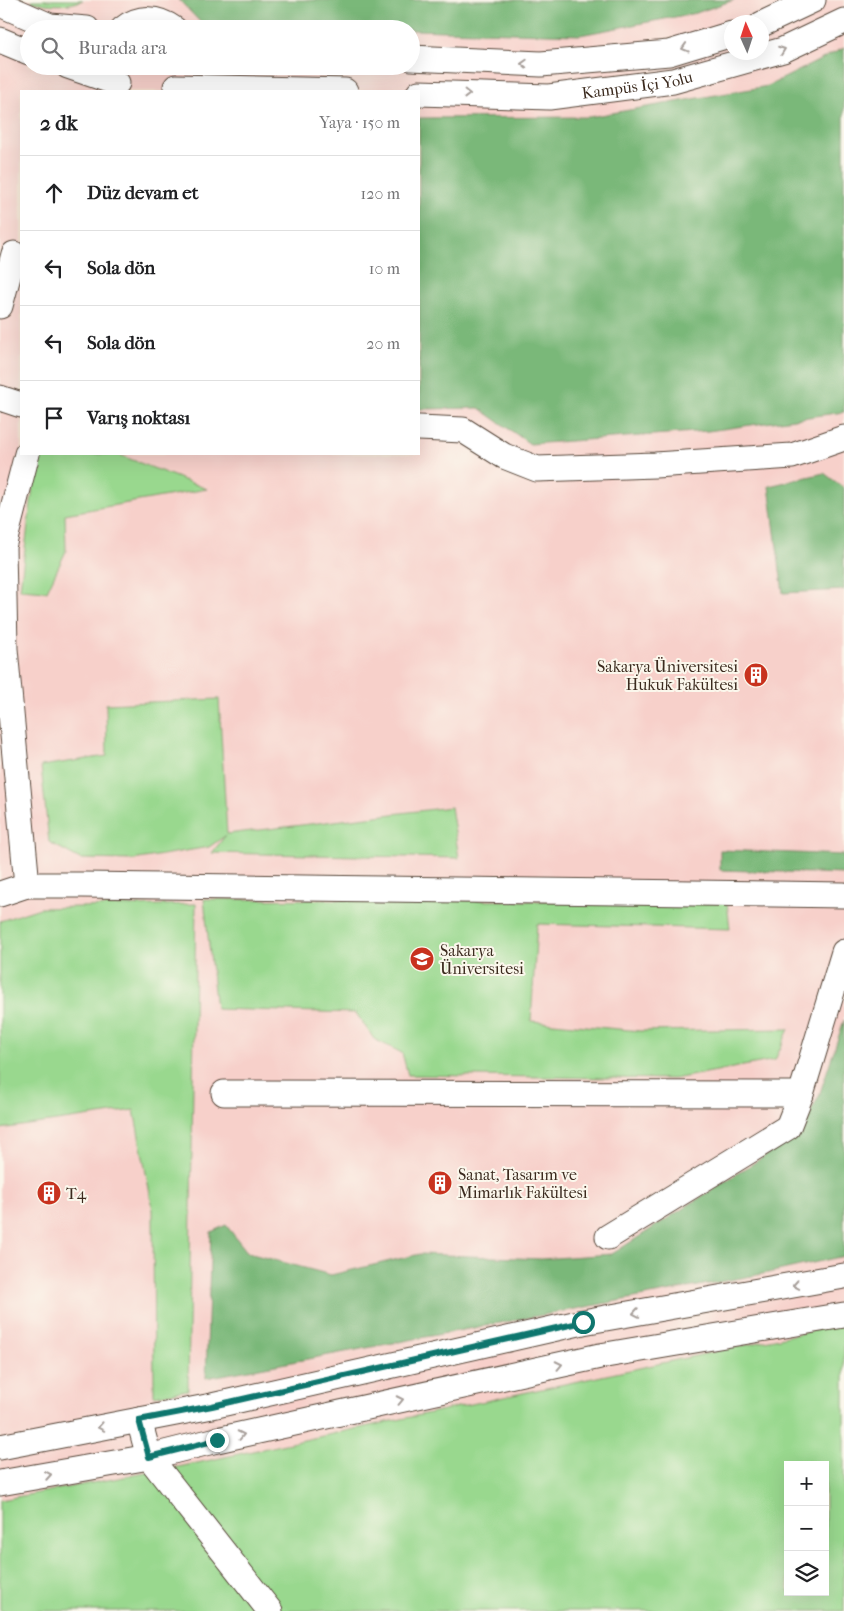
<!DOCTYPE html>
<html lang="tr">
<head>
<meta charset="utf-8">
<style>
  :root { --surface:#fff; --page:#f6f6f6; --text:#202124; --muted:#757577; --line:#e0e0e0 }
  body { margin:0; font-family:"IM FELL French Canon",serif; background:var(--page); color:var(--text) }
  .controls { position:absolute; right:15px; bottom:15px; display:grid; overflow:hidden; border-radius:0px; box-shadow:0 5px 20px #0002 }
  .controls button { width:45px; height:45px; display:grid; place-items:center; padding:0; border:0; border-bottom:1px solid var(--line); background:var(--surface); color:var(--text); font:25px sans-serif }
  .compass { position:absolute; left:724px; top:15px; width:45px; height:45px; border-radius:50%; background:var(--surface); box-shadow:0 5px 20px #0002; rotate:357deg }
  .stop { position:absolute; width:15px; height:15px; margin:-11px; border:4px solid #0f766e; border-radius:50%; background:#fff }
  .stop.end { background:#0f766e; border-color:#fff; box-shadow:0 1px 5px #0008 }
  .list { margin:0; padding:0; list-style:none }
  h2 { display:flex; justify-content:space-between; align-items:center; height:65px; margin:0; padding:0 20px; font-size:21px }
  h2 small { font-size:16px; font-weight:400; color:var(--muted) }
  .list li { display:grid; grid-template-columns:32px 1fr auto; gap:15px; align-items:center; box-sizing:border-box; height:75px; padding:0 20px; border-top:1px solid var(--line) }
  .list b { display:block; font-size:19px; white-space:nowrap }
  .list em { font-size:16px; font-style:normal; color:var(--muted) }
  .icon { flex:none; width:28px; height:28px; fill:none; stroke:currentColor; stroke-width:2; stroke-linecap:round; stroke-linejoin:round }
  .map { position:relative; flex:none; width:844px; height:1611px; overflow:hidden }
  .search { position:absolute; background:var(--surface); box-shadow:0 5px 20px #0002; left:20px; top:20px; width:400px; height:55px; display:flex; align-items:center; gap:12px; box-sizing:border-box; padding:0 18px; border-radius:28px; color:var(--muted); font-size:19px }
  .panel { position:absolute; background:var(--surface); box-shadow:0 5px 20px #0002; left:20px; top:90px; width:400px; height:365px; border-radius:0px }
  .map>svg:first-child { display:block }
  .built { fill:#f7d0ca; fill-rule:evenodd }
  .green { fill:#99d88e; stroke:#6a8156; fill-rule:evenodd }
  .forest { fill:#7ab879; stroke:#5a714c }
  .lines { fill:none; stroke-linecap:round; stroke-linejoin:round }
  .minor-casing { stroke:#574639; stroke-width:27 }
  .minor { stroke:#fff; stroke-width:25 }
  .oneway { stroke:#a79f9a }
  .route { stroke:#0f766e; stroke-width:6 }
  .labels { text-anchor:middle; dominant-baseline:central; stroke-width:4; stroke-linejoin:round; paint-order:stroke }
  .street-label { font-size:16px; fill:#3b2a1e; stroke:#fbf7ec }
  .poi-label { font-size:16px; fill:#3b2a1e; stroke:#fbf7ec; text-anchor:start }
</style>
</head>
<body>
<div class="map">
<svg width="844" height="1611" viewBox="0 0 844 1611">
  <rect width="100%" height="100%" fill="#fbf7ec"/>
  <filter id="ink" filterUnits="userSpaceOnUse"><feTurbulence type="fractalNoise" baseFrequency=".02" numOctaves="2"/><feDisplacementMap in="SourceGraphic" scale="10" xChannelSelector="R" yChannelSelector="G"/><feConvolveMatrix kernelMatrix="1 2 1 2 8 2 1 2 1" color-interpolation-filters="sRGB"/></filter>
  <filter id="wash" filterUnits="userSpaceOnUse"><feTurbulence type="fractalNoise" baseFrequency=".0096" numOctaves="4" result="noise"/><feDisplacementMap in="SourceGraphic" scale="20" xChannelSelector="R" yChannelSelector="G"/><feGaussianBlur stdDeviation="1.12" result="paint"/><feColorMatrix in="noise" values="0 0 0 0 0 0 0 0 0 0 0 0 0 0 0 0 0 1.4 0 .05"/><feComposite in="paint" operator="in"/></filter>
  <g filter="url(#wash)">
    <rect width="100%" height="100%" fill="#f7e7d2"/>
    <!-- built -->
    <path class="built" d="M0,0H844V1611H0ZM732,22H762V52H732ZM29,29H411V66H29ZM21,91H419V454H21ZM788,1465H825V1592H788Z"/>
    <!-- green -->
    <g class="green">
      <path d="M32,0H83C69,7 48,5 32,2Z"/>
      <path d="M37,454H117L207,489L65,514L66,551L47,591L20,589Z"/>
      <path d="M219,699L227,834L451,807L459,858L212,853L225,836L209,847L133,860L80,859L49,842L41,766L107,756L106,704Z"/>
      <path d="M204,899L727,902L730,929L537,924L531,1021L640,1031L789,1029L775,1060L674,1079L408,1075L402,1053L374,1039L356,1013L216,1009Z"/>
      <path d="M196,904L188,1390L154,1396L153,1210L134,1110L0,1129V921L40,908Z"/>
      <path d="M844,1324V1611H0V1500L183,1466ZM788,1465H825V1592H788Z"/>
    </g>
    <!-- forest -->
    <g class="forest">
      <path d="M179,0H734L696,13L580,35L411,30V29H207Z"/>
      <path d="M844,48V412L708,431L530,444L479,408L419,409V118L589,117L768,86Z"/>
      <path d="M824,473L844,488V590L783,593L769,486Z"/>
      <path d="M720,850L844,855V874L720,870Z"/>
      <path d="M844,1020V1256L773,1272L206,1378L211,1232L226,1225L248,1253L331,1275L420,1254L541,1259L612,1254L799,1134L819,1096Z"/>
    </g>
  </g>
  <g filter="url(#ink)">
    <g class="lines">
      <defs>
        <g id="minor">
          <path d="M0,4L50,26L87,29"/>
          <path d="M762,24L813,0"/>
          <path d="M123,29C139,16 158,17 174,29"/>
          <path d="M0,40L29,52"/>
          <path d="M411,58L541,64L669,53L732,34"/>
          <path d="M68,66L117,83"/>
          <path d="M176,87L345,91"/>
          <path id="s1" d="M419,93L549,97L673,81L783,50L844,21"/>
          <path d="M0,306L14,254"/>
          <path d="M0,398L21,405"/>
          <path d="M419,428L463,430L504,456L537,469L655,465L792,456L844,438"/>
          <path d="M27,454L3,547L5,649L27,885"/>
          <path d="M0,894L27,885H82L844,895"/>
          <path d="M224,1093L801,1094"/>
          <path d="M608,1237L788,1127L801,1094L844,952"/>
          <path d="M139,1420L149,1457L270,1611"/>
          <path d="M0,1447L212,1406L583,1322L844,1276"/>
          <path d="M0,1483L149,1457L217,1440L600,1356L844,1315"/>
        </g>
      </defs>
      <!-- minor casing -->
      <use href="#minor" class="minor-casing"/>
      <!-- minor -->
      <use href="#minor" class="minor"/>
    </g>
    <!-- one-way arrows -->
    <defs><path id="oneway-chevron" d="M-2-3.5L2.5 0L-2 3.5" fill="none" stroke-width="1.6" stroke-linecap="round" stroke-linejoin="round" transform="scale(1.25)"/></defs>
    <g class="oneway">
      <use href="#oneway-chevron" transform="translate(685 48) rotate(163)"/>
      <use href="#oneway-chevron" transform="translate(782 50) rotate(-20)"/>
      <use href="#oneway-chevron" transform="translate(524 64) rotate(-177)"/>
      <use href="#oneway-chevron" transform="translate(467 94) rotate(1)"/>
      <use href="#oneway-chevron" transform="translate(796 1285) rotate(170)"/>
      <use href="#oneway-chevron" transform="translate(636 1313) rotate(170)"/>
      <use href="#oneway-chevron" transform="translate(559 1365) rotate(-12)"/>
      <use href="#oneway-chevron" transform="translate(400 1400) rotate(-12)"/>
      <use href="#oneway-chevron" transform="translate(101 1427) rotate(169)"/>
      <use href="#oneway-chevron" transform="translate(241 1435) rotate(-12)"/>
      <use href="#oneway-chevron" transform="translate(48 1475) rotate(-10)"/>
    </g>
  </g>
  <g class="lines" filter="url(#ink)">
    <!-- route -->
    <path class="route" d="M217,1440L149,1457L139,1420L212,1406L583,1322"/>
  </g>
  <!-- icons -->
  <defs>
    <symbol id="building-disc" viewBox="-11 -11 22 22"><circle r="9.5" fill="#c8321e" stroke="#fbf7ec"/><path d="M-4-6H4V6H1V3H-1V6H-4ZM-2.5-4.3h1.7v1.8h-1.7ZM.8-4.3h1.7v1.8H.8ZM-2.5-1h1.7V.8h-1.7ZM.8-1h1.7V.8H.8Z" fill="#fff"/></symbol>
    <symbol id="university-disc" viewBox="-11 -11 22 22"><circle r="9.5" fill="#c8321e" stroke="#fbf7ec"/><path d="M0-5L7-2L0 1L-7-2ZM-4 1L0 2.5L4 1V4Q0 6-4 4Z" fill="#fff"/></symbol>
  </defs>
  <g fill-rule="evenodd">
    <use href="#building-disc" x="742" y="661" width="28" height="28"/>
    <use href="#university-disc" x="408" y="945" width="28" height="28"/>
    <use href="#building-disc" x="426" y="1169" width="28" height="28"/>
    <use href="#building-disc" x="35" y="1179" width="28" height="28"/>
  </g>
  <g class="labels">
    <!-- street labels -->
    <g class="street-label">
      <text stroke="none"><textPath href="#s1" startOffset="219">Kampüs İçi Yolu</textPath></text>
    </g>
    <!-- poi labels -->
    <g class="poi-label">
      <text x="738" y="666" text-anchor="end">Sakarya Üniversitesi<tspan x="738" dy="18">Hukuk Fakültesi</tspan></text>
      <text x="440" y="950">Sakarya<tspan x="440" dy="18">Üniversitesi</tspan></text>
      <text x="458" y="1174">Sanat, Tasarım ve<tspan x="458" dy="18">Mimarlık Fakültesi</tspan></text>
      <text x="66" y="1193">T4</text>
    </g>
  </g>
</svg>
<div class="controls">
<button>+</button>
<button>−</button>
<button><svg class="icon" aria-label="layers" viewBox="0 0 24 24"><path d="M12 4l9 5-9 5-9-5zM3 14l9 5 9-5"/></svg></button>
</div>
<svg class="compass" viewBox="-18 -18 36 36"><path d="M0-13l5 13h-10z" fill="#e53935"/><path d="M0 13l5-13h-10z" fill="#757577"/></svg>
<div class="stop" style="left:583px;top:1322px"></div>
<div class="stop end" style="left:217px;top:1440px"></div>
<div class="search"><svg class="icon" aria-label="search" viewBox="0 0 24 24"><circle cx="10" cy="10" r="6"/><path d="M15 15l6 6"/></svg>Burada ara</div>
<section class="panel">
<h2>2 dk<small>Yaya · 150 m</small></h2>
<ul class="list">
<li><svg class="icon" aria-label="ahead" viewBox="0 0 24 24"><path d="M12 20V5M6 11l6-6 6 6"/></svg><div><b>Düz devam et</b></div><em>120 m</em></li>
<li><svg class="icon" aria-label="left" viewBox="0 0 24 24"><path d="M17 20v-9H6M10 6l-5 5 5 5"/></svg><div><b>Sola dön</b></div><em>10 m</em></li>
<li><svg class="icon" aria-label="left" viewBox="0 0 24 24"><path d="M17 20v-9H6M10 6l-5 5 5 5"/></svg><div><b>Sola dön</b></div><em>20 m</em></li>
<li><svg class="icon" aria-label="arrive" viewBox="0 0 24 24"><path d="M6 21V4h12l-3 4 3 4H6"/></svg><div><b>Varış noktası</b></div></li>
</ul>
</section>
</div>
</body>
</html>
